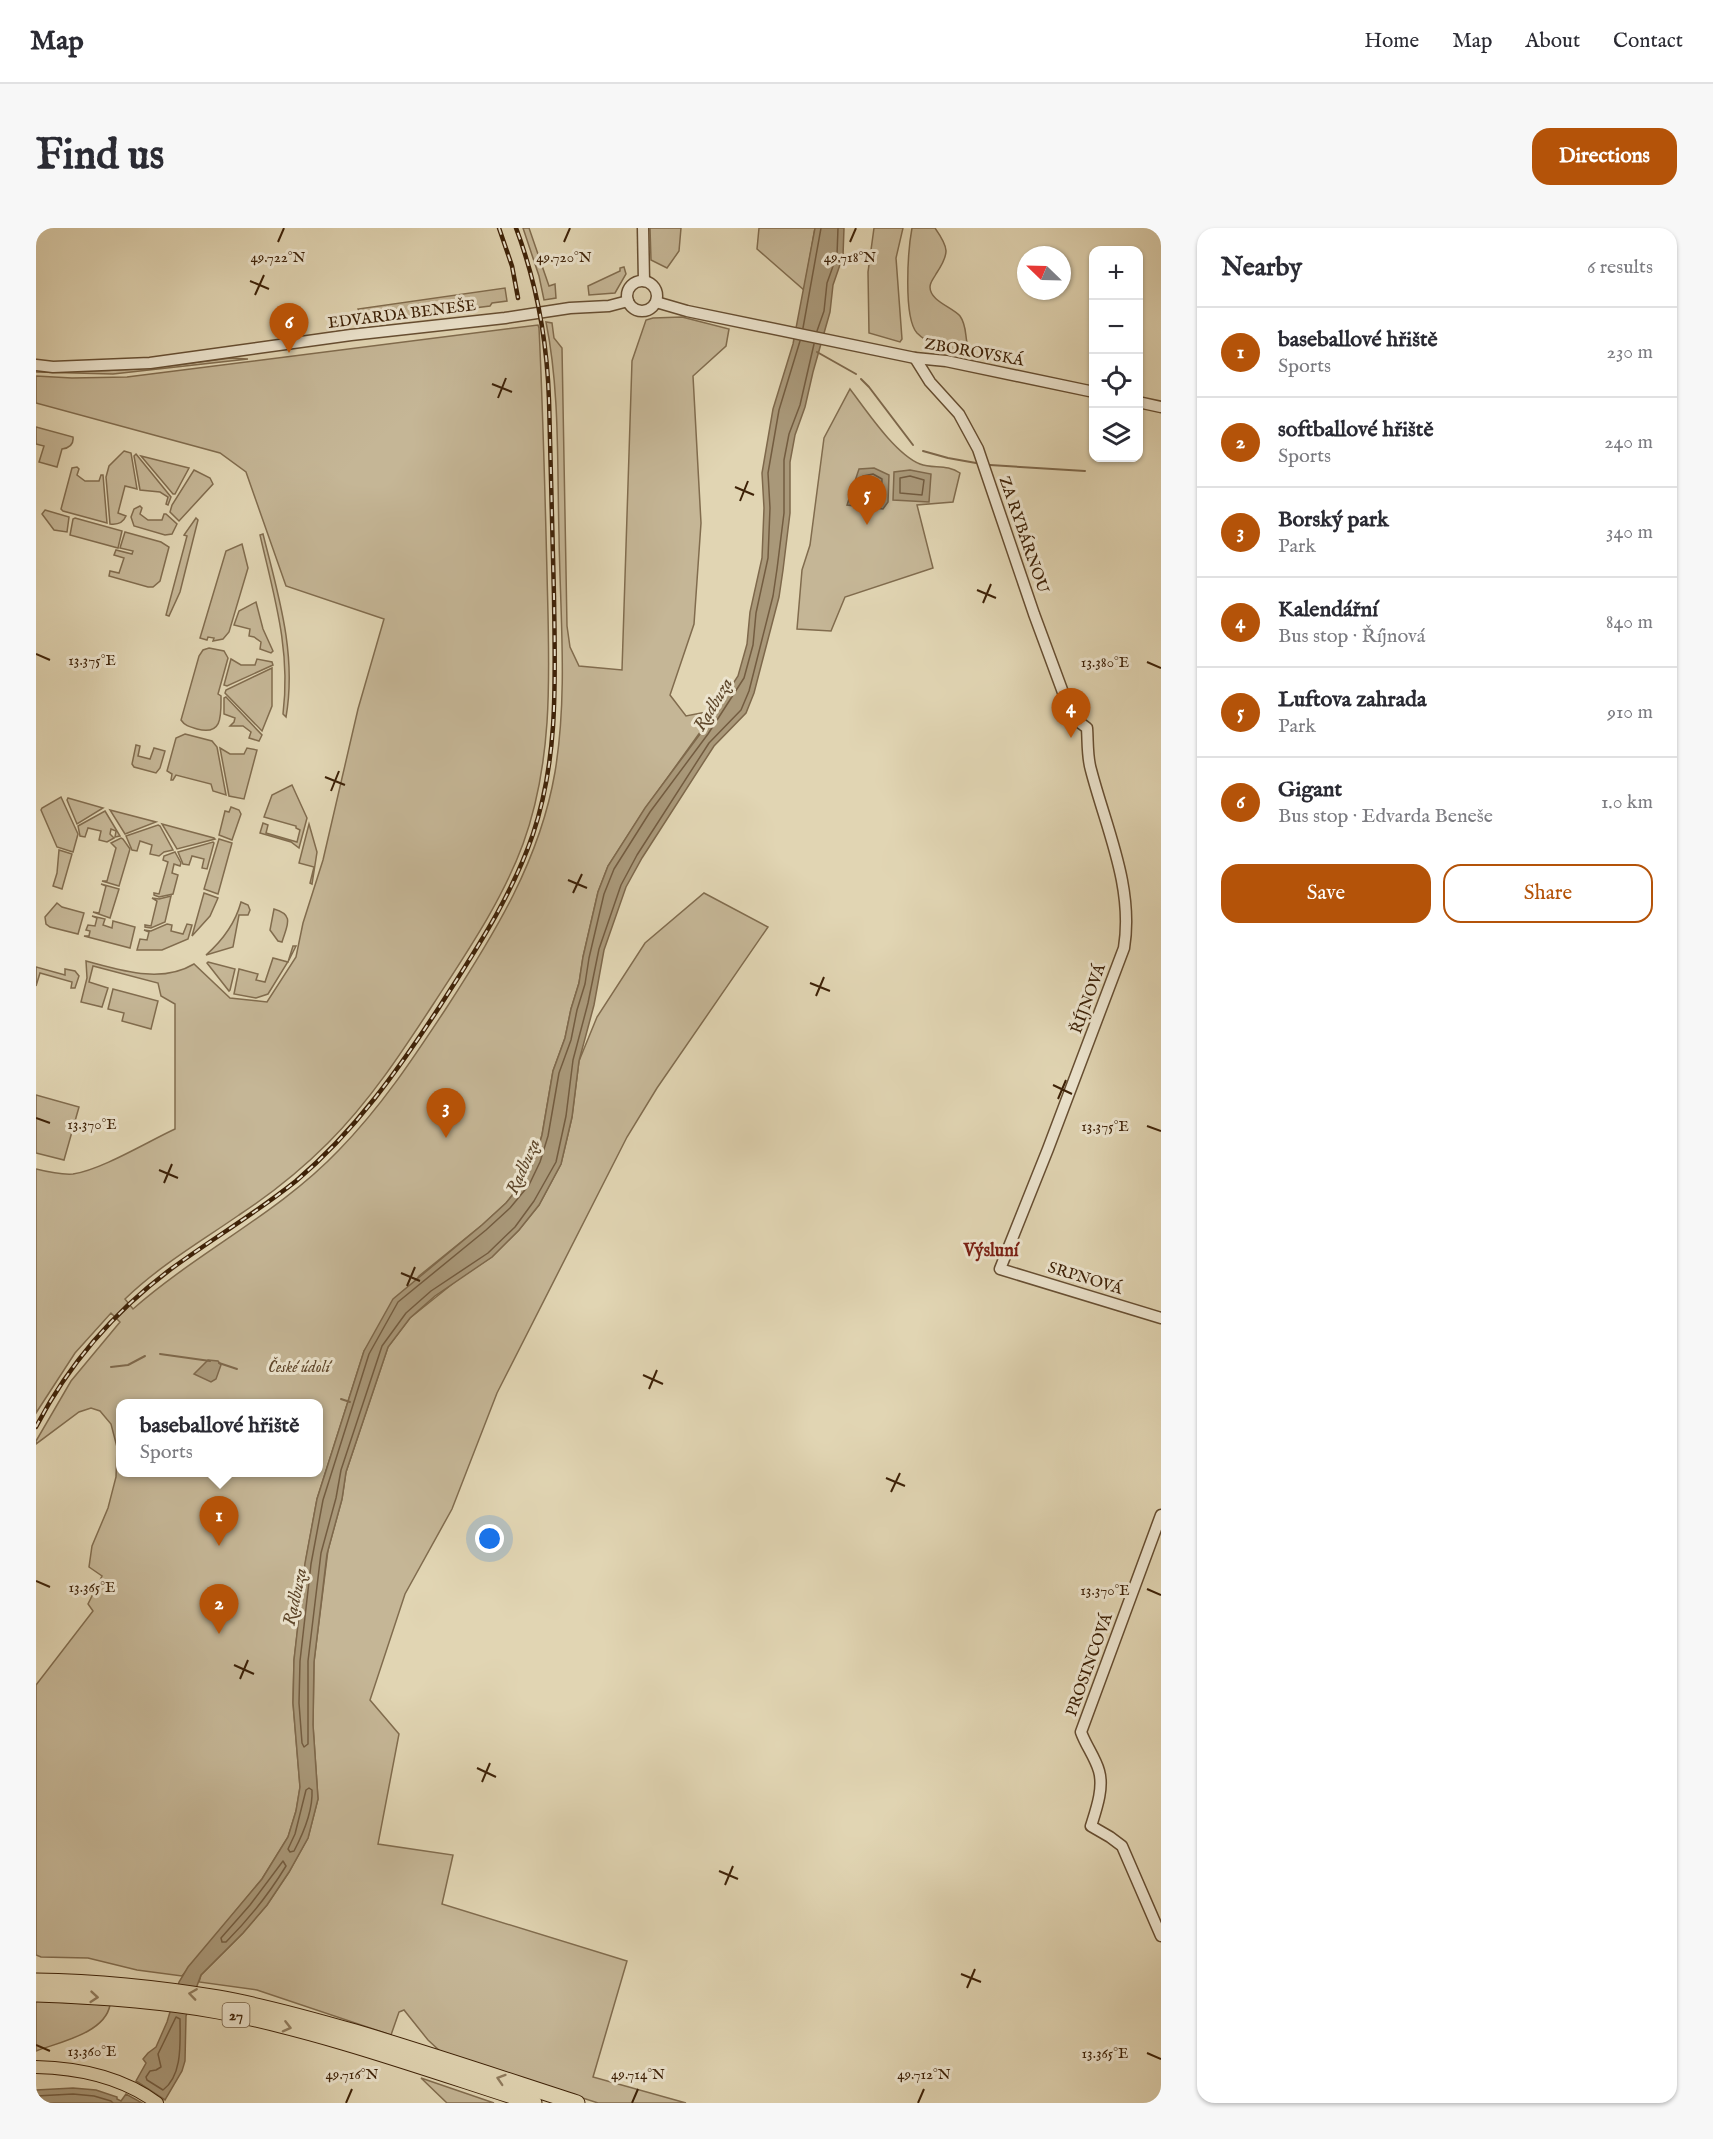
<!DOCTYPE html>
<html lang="en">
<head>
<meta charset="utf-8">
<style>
  :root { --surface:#fff; --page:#f7f7f7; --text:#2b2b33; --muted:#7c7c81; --line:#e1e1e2; --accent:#b45309 }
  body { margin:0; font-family:"IM FELL English",serif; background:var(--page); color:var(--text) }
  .controls { position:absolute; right:18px; top:18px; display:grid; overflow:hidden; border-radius:12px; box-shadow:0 2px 4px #0004 }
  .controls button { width:54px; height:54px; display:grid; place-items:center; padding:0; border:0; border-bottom:2px solid var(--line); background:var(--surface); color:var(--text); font:30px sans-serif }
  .compass { position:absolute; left:981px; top:18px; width:54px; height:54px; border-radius:50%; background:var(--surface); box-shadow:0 2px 4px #0004; rotate:293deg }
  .you { position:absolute; left:454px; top:1311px; width:21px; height:21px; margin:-15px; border:4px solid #fff; border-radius:50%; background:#1a73e8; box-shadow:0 0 0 9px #1a73e833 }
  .badge { display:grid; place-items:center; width:39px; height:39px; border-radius:50%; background:var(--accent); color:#fff; font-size:20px; font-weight:700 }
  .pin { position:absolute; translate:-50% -50px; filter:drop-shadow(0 2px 3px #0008) }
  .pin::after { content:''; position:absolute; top:32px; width:21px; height:18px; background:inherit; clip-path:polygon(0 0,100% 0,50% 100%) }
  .popup { position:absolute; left:80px; top:1171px; width:207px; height:78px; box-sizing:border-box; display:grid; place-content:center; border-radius:12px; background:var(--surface); filter:drop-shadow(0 2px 4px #0005); font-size:20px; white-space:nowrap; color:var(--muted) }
  .popup b { font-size:22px; color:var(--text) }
  .popup::after { content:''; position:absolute; left:50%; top:100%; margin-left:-12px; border:12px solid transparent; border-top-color:var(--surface) }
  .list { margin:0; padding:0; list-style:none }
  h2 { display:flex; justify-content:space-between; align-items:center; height:78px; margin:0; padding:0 24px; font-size:26px }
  h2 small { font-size:20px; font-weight:400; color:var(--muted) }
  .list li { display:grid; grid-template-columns:39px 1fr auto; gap:18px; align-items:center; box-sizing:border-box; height:90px; padding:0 24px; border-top:2px solid var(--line) }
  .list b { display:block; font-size:22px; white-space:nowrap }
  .list p { margin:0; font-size:20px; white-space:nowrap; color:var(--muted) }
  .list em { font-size:20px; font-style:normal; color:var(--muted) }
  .actions { display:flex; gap:12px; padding:18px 24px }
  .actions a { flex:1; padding:14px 0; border:2px solid var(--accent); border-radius:18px; text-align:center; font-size:21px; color:var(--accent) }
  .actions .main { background:var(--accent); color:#fff }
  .icon { flex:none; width:33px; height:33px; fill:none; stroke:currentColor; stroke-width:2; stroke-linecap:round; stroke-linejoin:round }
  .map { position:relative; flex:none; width:1125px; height:1875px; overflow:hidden; border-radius:18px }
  header { display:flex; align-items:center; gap:36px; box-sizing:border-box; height:84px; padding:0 30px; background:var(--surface); border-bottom:2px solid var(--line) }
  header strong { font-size:28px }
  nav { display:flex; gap:33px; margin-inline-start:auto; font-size:21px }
  .intro { display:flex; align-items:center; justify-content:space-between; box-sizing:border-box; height:144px; padding:0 36px }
  h1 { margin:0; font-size:42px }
  .button { padding:15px 27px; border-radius:18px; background:var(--accent); color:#fff; font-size:21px; font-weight:700 }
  main { display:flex; gap:36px; padding:0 36px }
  aside { flex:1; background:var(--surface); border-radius:18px; box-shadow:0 2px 4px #0004 }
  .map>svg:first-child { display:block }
  .green { fill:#c5b696; stroke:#816c4e; stroke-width:1.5; fill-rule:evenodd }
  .water { fill:#a99879; stroke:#7e684b; stroke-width:1.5 }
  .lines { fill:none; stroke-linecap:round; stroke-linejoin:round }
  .shore { stroke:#735c40; stroke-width:1.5 }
  .stream { stroke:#7e684b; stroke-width:2 }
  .minor-casing { stroke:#664e32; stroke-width:13 }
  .major-casing { stroke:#3d2107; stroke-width:14 }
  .highway-casing { stroke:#3d2107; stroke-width:17 }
  .minor { stroke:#ece4ce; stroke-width:10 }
  .major { stroke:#e1d5b3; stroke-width:12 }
  .highway { stroke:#e1d5b3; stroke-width:15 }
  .rail-casing { stroke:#3d2107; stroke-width:4.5 }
  .rail { stroke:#ece4ce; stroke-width:2; stroke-dasharray:7; stroke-linecap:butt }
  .oneway { stroke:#8f7b5d }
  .ticks { fill:none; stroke:#3d2107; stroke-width:2 }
  .labels { text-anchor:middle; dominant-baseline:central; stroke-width:6; stroke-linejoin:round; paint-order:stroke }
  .shield { fill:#ece4ce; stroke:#725c43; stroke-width:1.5 }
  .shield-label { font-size:15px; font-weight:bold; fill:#3d2107 }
  .street-label { font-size:16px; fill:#3d2107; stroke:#ece4ce }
  .park-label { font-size:16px; font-style:italic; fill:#5f462b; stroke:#ece4ce }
  .water-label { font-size:18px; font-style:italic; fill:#5d4529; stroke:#ece4ce }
  .neighbourhood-label { font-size:18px; font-weight:bold; fill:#7a1f14; stroke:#ece4ce }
  .ticks-label { font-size:15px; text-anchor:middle; fill:#3d2107; stroke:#ece4ce; stroke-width:6; stroke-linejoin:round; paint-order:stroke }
</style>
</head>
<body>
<header>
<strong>Map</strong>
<nav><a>Home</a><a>Map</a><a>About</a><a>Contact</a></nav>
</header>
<div class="intro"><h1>Find us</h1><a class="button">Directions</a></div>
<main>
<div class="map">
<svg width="1125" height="1875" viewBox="0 0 1125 1875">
  <rect width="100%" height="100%" fill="#e1d5b3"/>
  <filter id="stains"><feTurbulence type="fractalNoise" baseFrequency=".00333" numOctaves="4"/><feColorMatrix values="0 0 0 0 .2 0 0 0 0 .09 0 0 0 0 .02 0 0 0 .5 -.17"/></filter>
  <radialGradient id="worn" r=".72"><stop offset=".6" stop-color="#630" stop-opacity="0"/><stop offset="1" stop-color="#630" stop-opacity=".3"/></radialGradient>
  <!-- green -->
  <g class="green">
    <path d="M487,0H493L513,58L519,56L520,70L508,72L503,48Z"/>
    <path d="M614,0H645L643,23L631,40L615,32Z"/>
    <path d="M723,0H779L768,62L721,21Z"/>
    <path d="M838,0H867L860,30L866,111L864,114L833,105L832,44Z"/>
    <path d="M876,0H899C913,20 914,25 900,46C898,50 894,54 894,59C894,73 916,79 924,88C934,102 925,116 940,132C921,125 896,120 881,105C867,89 872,21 876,0Z"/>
    <path d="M588,39L590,46L579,65L553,67L552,58L584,43V40Z"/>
    <path d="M469,60L471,73L456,75L454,78L349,91L346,94C333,95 328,93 322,81Z"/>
    <path d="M646,89L693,101L690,118L657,148L665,295L658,396L634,467L650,488L680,482L609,581L572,638L562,664L547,729L543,755L535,781L529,810L517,843L506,907L499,931L488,953L470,975L446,997L383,1048L328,1123L281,1271L270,1331L258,1432L257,1475L264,1559L260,1583L252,1609L226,1651L146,1748L101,1742L52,1730L5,1729L0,1727V1457L57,1383L52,1376L66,1348L53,1339L56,1318L72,1280L80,1249L81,1219L75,1196L64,1183L55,1180L43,1184L0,1216V1213L35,1153L84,1094L75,1085L39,1125L0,1185V941C12,944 24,947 37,946C65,942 111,914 139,901V776L125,768L122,755L57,738L53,754L72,760L66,779L45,774L51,750L50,733C84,742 125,756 158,736L194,770L231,774L260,729L267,695L287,632L322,481L348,391L250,358L210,244L184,225L0,175V148L36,150L91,149L502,97L503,100C507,181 509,263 511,345C513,436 519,528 487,616C466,673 431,724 398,775C366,824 334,873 292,915C265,942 235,966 203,987C164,1014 123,1038 89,1071L97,1081C163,1023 243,985 303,922C346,878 378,829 411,779C459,705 504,632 519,544C532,466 524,385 523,307C521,236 524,163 510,94L516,95L518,110L526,120L531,398L534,419L543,438L586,442L596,133L610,92L617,90ZM84,1176H282V1244H84Z"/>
    <path d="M194,130L212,131L77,146L0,144V141C65,147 130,139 194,130Z"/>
    <path d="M814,161C830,182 859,226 884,236C897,241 911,236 924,245L917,274L881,277L897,340L809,369L795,403L761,401L766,342L774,317L788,210Z"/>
    <path d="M0,199L37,209C38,217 33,220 26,221L21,239L3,234L8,218L0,216Z"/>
    <path d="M88,223L95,225L101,261L89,258L82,285L90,288C87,295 82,297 74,296L70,249L73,238Z"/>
    <path d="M100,226L135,269L132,277L130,276L132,269L124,264L104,262L98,228Z"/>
    <path d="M105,228L153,240L139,266H137Z"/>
    <path d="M41,239L43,241L41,247L49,253H63L65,247H67L71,295L27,283L25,281L36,240Z"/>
    <path d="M158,242L174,250L177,256L143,293L134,284L136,277Z"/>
    <path d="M104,278L106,280L104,286L112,292H126L128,286H130L141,296L136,306L129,307L98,298L95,289L98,281Z"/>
    <path d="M9,282L33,289L31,304L18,302L6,286Z"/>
    <path d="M39,290L86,303L82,320L34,307L37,291Z"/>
    <path d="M160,290L162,292L144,364L133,388L130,387L151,308L148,307Z"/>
    <path d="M89,304L125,314L133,319L124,353L117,359H112L73,348L74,343L83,345L88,330L78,327L80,322L96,326L97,323L84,320Z"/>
    <path d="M227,306C242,366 261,426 250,489L247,486C255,422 238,368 224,307Z"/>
    <path d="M206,316L212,340L193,404L187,411L177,413L178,410L172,409L171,412L164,410L190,323Z"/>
    <path d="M220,374L227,401L237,423L235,425L224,421L225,414L218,409L213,408L214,401L198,397L203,383Z"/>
    <path d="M173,420L188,423L192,430L182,466L185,468C185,487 187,508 161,501C154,499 149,498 145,492L163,428L167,422Z"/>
    <path d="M195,431L205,437H219L221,431L236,434L237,437L191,458L188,457Z"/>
    <path d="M236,440V478L226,503L189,465L190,462Z"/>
    <path d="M190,469L226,507L223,513L213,510L215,504L207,498H194L198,494L199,490L188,486V470Z"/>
    <path d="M149,506L176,513L181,519L190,567L177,563L175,556L140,547L137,552H135L136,546L131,543L140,510Z"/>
    <path d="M100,517L104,518L102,528L114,531L118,520L129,523L124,540L120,545L98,539L96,536Z"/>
    <path d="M184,520L194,526H208L211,520L221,522L208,571L193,568Z"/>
    <path d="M256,557L271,590L263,620L255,614L224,605L227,595L232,597L230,605L261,614L264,602L260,600V598L228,589L236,567Z"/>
    <path d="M25,569L42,606L37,624L21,619L5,582L6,580Z"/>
    <path d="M32,570L67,580L41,596L31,572Z"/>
    <path d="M195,579L203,582L205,586L196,612L183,607L189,583L193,584Z"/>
    <path d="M74,582L120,594L89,606Z"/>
    <path d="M69,583L84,608L79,609L80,603L75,601L74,606L78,610L71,614L63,612L65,603L52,600L49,609L44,608L42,598Z"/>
    <path d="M126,596L178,610L179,611L141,621Z"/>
    <path d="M273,596L281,624L276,656L274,655L278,639L263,635Z"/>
    <path d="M122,597L124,598L137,622L128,624L123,628L114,626L116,617L104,613L101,623L96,622L90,608Z"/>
    <path d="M85,610L87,611L94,621L83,658L66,653H71L80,620L75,615Z"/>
    <path d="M183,611L196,615L182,666L168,661Z"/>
    <path d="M177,614L178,615L171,641L166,640L168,631L156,628L153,637L147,636L142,624Z"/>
    <path d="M23,622L36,626L26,661L17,658L21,645Z"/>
    <path d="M139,624L145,635L144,638L138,636L136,645L142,647L137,666L123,669L118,667V665L123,666L132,634L127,632L128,628Z"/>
    <path d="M65,656L83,661L74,690L57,684L63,685L70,658Z"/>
    <path d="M168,665L182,670L174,688L156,708Z"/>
    <path d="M668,665L732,699L621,860L591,909L461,1165L416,1281L369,1366L334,1472L363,1506L342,1616L417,1627L406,1676L591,1733L557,1849L650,1875H562L405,1824L392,1812L368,1782L363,1784L355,1807L221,1762L163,1754L165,1747L207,1705L231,1677L253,1644L272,1610L282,1571L277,1497L278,1434L292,1322L306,1271L310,1244L352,1119L374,1090L425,1049L456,1029L483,1002L503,977L525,936L536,889L543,833L561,789L609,715Z"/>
    <path d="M135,668L129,694L115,700L109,699V697L115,698L121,673L116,670L123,671Z"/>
    <path d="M205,674L212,677L214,682L212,687H203L197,719L170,727C186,713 199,696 205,674Z"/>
    <path d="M21,675L26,679L48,685L42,706L14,699L10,696L9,689Z"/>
    <path d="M238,681C259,687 251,697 246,714L242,713L234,702Z"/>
    <path d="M56,688L69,691L67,697L76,700L77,693L99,699L94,720L48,708H53L54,703L50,702L52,697L59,698L61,690Z"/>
    <path d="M131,696L136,697L135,703L147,706L151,696L156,697L152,711L126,722H101L104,711L111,712L113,704L108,702L115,703Z"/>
    <path d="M257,718H260L253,732L232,766L220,770L198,766L203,741L222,746L220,752L229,754L237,730L252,734Z"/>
    <path d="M172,734L199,741L194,762L193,763L171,735Z"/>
    <path d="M0,739L29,747V741L39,743L43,748L39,760H35L36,754L4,745L0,758Z"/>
    <path d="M77,761L122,773L115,801L86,793L88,785L72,781Z"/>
    <path d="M0,867L43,879L28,932L0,925Z"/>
    <path d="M0,1773L74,1777C69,1805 24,1814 0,1823Z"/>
    <path d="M385,1850L458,1875H411Z"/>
  </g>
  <!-- water -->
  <g class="water">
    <path d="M779,0H808L807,28L797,57L794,84L777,144L769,179L759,207L754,234V285L747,342L743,369L718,465L710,485L678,518L606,630L590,659L568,722L558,777L543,833L536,889L525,936L503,977L483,1002L456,1029L399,1068L374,1090L352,1119L310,1244L306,1271L291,1326L278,1434L277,1497L282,1571L272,1610L253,1644L231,1677L207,1705L165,1747L150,1788L149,1833L146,1843L129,1872L100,1853L110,1835L107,1831L112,1825L120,1819L131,1794L143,1754L152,1739L226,1651L252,1609L260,1583L264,1559L257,1475L258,1432L269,1335L281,1271L328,1123L357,1071L446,997L470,975L488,953L499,931L506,907L517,843L529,810L535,781L543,755L547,729L562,664L572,638L609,580L667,502L702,448L711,416L714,384L726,330L728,280L726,245L737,181L757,116Z"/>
    <path d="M838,240L853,247L852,274L847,281L811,277L823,241Z"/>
    <path d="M874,242L895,246L893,274L857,272L858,244Z"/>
    <path d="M172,1132L182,1133L185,1137L180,1151L175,1154L158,1146Z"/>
    <path d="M37,1860L60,1862L81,1869V1871L85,1873L90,1866L106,1875H0V1862Z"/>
  </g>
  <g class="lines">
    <!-- shore -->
    <g class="shore">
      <path d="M767,100L785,0"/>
      <path d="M781,103L788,83L791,55L801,27L802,0"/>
      <path d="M764,113L743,182L732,245L734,280L732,330L720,385L717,417L708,450L672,506L614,584L578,641L568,666L553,730L549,756L541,782L535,812L523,845L512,908L504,934L493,957L474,980L450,1002L362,1074L333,1126L287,1272L275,1336L264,1433L263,1475L266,1515L268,1519L272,1516V1433L285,1325L300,1270L305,1242L346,1118L370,1085L395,1063L452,1025L479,999L498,973L520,934L530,888L537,832L552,775L563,721L585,657L601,627L673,515L705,482L713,463L737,368L741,341L748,285V232L753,206L764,177L778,116"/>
      <path d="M837,246L846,251L845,273L843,274L821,272L820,268L827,248Z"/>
      <path d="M874,248L888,252L886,267L864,265V250Z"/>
      <path d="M273,1560L276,1562C277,1582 267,1606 258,1623L254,1624L252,1621L259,1606L270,1562Z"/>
      <path d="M247,1633L250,1638C233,1666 213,1691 190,1714H186L185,1710L214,1677Z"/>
      <path d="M140,1789L144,1791C144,1814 147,1847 127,1862L111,1852L110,1849L114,1843L120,1842L125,1839L122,1826Z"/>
      <path d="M0,1868L37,1866L58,1868L75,1873L77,1875"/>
    </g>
    <!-- stream -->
    <g class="stream">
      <path d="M781,124L820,146"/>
      <path d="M825,151L833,159L877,217"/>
      <path d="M887,223L912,230L940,235"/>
      <path d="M954,237L1049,243"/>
      <path d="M124,1126L174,1133"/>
      <path d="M183,1135L201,1141"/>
      <path d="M75,1139L92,1137L109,1128"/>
      <path d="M305,1171L314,1174"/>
    </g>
    <defs>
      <g id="minor">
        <path d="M607,0L608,53"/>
        <circle cx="606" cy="68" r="15"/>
        <path d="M620,74L651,83L879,130L910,133L1058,164"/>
        <path d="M879,130L894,154L923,186L942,221L998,386L1032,478L1043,494L1051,500C1052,514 1051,529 1055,542C1070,600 1098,659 1088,720L1012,921L964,1041L1125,1090"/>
        <path d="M0,137L17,139L114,135L315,107L469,90L534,80L573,78L592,73"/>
        <path d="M1102,174L1125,179"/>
        <path d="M1125,1287L1045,1504C1050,1518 1059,1529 1063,1543C1068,1560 1060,1582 1055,1598L1074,1609L1086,1618L1125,1708"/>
      </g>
      <path id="major" d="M0,1839C43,1840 86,1849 121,1875"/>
      <g id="highway">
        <path d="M0,1753C61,1754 122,1760 182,1770C228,1778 274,1791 319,1804C393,1826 467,1851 541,1875"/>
        <path d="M0,1766C60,1768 122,1772 182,1783C290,1804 394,1842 498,1875"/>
      </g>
    </defs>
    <!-- minor casing -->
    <use href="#minor" class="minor-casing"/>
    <!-- major casing -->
    <use href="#major" class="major-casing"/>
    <!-- highway casing -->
    <use href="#highway" class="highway-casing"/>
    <!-- minor -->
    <use href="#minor" class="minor"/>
    <!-- major -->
    <use href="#major" class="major"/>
    <!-- highway -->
    <use href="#highway" class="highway"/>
    <defs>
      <g id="rail">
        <path d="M463,0L476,38L482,70"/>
        <path d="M0,1199C32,1137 79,1083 135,1041C176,1011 220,985 260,953C319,903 362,842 404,778C439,723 476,668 497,606C523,528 519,449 518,368C516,303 515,237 513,172C511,112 501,56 480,0"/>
      </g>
    </defs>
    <!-- rail casing -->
    <use href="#rail" class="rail-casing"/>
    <!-- rail -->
    <use href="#rail" class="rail"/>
  </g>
  <!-- one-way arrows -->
  <defs><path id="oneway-chevron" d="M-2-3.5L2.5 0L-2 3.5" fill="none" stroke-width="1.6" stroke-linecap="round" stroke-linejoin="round" transform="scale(1.5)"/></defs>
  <g class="oneway">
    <use href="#oneway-chevron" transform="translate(157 1766) rotate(-172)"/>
    <use href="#oneway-chevron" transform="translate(58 1769) rotate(5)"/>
    <use href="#oneway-chevron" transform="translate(251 1799) rotate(14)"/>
    <use href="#oneway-chevron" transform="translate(465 1851) rotate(-162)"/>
  </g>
  <!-- ticks -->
  <path class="ticks" d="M242,14L248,0M528,14L534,0M814,14L820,0M214,53L233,61M219,67L228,47M456,156L476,164M462,170L470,150M699,259L718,267M704,273L712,253M941,362L960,370M947,375L955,356M0,426L14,432M1111,434L1125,440M289,549L309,557M295,563L303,543M532,652L551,660M537,665L546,646M774,755L794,763M780,768L788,749M1017,857L1036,866M1022,871L1030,852M0,890L14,895M1111,898L1125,903M123,942L142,950M128,955L136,936M365,1045L384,1053M371,1058L379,1039M607,1147L627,1156M613,1161L621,1142M850,1250L869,1258M855,1264L864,1245M0,1353L14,1359M1111,1361L1125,1367M198,1437L218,1446M204,1451L212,1432M441,1540L460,1549M446,1554L454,1535M683,1643L702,1651M689,1657L697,1638M925,1746L945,1754M931,1760L939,1741M0,1817L14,1823M1111,1825L1125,1831M310,1875L316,1861M596,1875L602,1861M882,1875L888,1861"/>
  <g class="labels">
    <!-- shield labels -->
    <rect class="shield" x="186.5" y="1775" width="27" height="24" rx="4.5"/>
    <g class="shield-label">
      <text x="200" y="1787">27</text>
    </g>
    <!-- street labels -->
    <g class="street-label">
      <text transform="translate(366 87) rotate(-7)">EDVARDA BENEŠE</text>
      <text transform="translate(938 125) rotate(10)">ZBOROVSKÁ</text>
      <text transform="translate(987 307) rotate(71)">ZA RYBÁRNOU</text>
      <text transform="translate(1053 771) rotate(-70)">ŘÍJNOVÁ</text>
      <text transform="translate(1049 1051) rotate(17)">SRPNOVÁ</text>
      <text transform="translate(1054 1437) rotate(-70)">PROSINCOVÁ</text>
    </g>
    <!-- park labels -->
    <g class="park-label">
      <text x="263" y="1140">České údolí</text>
    </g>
    <!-- water labels -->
    <g class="water-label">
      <text transform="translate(678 477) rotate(-59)">Radbuza</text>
      <text transform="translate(488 939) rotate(-66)">Radbuza</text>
      <text transform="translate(260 1369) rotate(-78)">Radbuza</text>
    </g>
    <!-- neighbourhood labels -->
    <g class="neighbourhood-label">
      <text x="955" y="1023">Výsluní</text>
    </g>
  </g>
  <g class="ticks-label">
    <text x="528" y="34">49.720°N</text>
    <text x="242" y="34">49.722°N</text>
    <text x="814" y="34">49.718°N</text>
    <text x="56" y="437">13.375°E</text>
    <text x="1069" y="439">13.380°E</text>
    <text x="56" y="901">13.370°E</text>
    <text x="1069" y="903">13.375°E</text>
    <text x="56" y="1364">13.365°E</text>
    <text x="1069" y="1367">13.370°E</text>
    <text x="56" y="1828">13.360°E</text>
    <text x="1069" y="1830">13.365°E</text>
    <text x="316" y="1851">49.716°N</text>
    <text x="602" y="1851">49.714°N</text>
    <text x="888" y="1851">49.712°N</text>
  </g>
  <rect width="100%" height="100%" filter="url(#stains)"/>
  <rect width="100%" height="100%" fill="url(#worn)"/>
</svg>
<div class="controls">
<button>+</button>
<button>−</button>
<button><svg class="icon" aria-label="locate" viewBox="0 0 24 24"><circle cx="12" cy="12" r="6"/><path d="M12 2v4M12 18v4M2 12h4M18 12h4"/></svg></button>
<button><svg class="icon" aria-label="layers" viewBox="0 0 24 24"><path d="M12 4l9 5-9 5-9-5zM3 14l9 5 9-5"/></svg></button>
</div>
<svg class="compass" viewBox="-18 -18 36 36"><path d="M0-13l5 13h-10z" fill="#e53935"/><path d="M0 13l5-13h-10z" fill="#7c7c81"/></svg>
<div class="you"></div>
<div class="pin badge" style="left:183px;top:1318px">1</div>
<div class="popup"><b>baseballové hřiště</b>Sports</div>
<div class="pin badge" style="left:183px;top:1406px">2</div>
<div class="pin badge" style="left:410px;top:910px">3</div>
<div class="pin badge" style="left:1035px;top:510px">4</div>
<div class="pin badge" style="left:831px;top:297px">5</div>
<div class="pin badge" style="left:253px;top:125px">6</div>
</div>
<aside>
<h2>Nearby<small>6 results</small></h2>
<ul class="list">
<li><span class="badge">1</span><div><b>baseballové hřiště</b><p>Sports</p></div><em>230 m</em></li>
<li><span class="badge">2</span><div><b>softballové hřiště</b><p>Sports</p></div><em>240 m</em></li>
<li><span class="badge">3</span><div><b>Borský park</b><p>Park</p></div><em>340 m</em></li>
<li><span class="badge">4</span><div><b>Kalendářní</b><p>Bus stop · Říjnová</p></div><em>840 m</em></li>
<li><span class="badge">5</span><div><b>Luftova zahrada</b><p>Park</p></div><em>910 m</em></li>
<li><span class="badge">6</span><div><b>Gigant</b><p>Bus stop · Edvarda Beneše</p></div><em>1.0 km</em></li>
</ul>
<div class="actions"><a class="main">Save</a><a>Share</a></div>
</aside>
</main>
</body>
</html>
